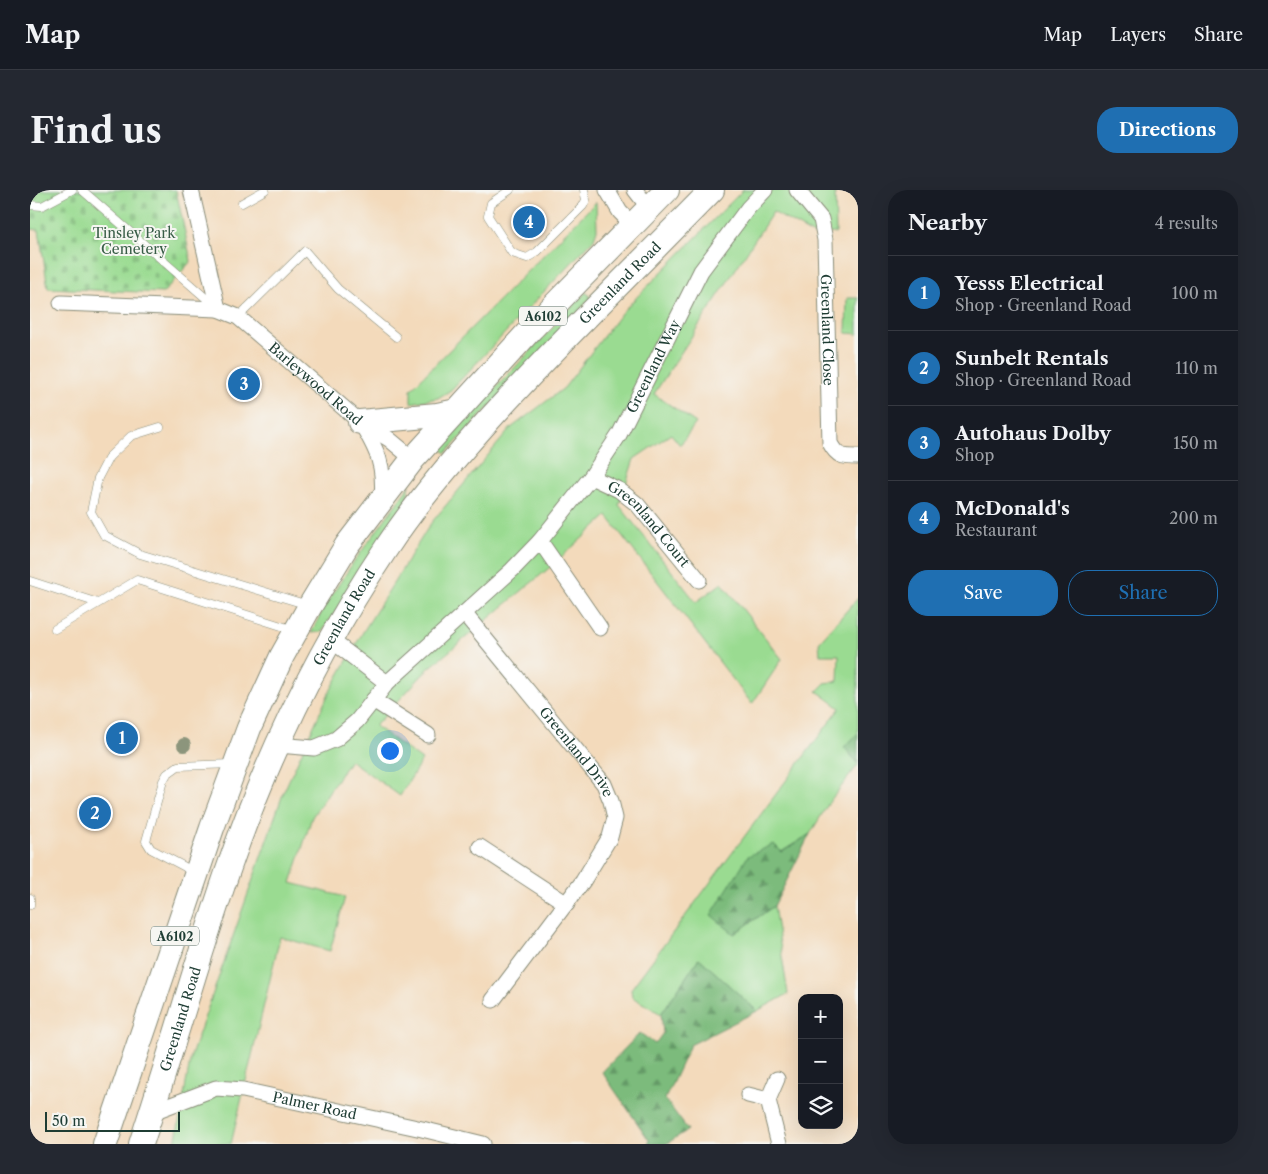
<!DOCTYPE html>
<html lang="en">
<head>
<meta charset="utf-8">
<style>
  :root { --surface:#171b24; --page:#242831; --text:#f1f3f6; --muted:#9ea1a6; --line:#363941; --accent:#1f6fb2 }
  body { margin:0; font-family:"Libre Caslon Text",serif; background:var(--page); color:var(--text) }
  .controls { position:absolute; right:15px; bottom:15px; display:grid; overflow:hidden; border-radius:10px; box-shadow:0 5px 20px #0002 }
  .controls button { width:45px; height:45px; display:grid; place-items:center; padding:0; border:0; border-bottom:1px solid var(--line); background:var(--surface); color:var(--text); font:25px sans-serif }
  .scale { position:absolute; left:15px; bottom:12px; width:135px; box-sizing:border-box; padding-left:5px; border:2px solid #1f3d34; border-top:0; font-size:14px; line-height:18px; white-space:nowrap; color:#1f3d34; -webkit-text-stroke:4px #f6f6f2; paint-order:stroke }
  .you { position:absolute; left:359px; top:560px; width:18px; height:18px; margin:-12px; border:4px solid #fff; border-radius:50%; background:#1a73e8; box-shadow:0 0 0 8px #1a73e833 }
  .badge { display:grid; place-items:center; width:32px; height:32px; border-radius:50%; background:var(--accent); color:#fff; font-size:16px; font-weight:700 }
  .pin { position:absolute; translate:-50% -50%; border:2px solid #fff; box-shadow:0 1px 5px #0006 }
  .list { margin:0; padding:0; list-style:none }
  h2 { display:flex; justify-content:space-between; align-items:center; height:65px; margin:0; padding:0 20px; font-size:21px }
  h2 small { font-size:16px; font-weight:400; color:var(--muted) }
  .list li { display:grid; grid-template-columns:32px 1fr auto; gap:15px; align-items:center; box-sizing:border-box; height:75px; padding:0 20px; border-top:1px solid var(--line) }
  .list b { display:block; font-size:19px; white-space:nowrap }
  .list p { margin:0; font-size:16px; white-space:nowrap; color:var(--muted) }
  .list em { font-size:16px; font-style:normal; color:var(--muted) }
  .actions { display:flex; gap:10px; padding:15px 20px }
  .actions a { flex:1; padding:11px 0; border:1px solid var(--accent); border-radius:20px; text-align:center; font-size:18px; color:var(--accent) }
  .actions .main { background:var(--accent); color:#fff }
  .icon { flex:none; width:28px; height:28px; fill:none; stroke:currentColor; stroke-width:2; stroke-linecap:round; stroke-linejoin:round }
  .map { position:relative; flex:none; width:828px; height:954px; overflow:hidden; border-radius:20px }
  header { display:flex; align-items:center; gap:30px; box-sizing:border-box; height:70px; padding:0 25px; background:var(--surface); border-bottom:1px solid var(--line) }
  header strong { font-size:24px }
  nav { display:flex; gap:28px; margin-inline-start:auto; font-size:18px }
  .intro { display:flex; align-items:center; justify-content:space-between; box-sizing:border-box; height:120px; padding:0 30px }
  h1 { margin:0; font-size:35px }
  .button { padding:12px 22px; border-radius:20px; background:var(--accent); color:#fff; font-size:18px; font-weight:700 }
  main { display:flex; gap:30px; padding:0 30px }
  aside { flex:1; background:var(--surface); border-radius:20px; box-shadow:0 5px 20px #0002 }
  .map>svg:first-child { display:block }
  .green { fill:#9adb91; stroke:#5c8c62 }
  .forest { fill:url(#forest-firs); stroke:#4d7c58 }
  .cemetery { fill:url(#cemetery-stones); stroke:#5c8c62 }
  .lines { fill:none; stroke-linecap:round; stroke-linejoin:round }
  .service-casing { stroke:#898c78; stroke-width:9 }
  .minor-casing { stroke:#898c78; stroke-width:17 }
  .trunk-casing { stroke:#898c78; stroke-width:26 }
  .service { stroke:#fff; stroke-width:8 }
  .minor { stroke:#fff; stroke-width:15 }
  .trunk { stroke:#fff; stroke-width:24 }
  .tree { fill:#8c957b }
  .labels { text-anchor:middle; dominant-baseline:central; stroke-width:4; stroke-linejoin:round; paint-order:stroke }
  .shield { fill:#f6f6f2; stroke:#60746d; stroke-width:1 }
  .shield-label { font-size:12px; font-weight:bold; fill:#1f3d34 }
  .park-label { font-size:14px; fill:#385d47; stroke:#f6f6f2 }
  .street-label { font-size:14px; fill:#1f3d34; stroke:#f6f6f2 }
</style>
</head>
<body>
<header>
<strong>Map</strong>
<nav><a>Map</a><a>Layers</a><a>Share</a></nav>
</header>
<div class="intro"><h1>Find us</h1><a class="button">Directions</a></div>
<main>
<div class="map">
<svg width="828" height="954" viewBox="0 0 828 954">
  <defs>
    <pattern id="forest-firs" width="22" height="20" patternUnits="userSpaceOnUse" patternTransform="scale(1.25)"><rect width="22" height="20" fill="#7bbb7b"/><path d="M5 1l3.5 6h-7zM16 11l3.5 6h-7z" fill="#649966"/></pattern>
    <pattern id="cemetery-stones" width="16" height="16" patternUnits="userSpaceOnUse" patternTransform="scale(1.25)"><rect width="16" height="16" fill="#9adb91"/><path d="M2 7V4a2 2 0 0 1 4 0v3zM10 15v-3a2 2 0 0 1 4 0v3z" fill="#84bd7e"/></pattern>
  </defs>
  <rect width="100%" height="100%" fill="#f6f6f2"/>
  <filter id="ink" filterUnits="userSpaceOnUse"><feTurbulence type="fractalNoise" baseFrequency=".02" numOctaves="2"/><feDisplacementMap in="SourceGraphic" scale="10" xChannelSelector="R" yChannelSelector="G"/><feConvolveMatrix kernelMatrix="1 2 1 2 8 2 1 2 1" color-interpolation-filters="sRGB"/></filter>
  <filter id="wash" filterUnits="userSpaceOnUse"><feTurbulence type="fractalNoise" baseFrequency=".0096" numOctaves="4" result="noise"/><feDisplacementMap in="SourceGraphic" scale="20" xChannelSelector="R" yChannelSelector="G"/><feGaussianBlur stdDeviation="1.12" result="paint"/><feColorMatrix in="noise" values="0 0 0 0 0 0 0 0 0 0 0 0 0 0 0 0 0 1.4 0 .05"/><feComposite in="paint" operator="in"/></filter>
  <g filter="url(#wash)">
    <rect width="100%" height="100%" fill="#f3dabb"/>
    <!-- green -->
    <g class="green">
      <path d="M713,0H805L806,43L784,45L743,22L624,204L666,233L650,255L641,244L604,269L589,315L666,412L692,393L752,469L722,514L577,326L518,379L398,479L345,536L392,570L370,606L320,570L282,627L261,693L315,707L300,761L250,747L201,954H145L161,866L254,601L299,503L333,442L401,333L481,238L534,198L592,122Z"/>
      <path d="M566,12L567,40L564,49L421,200L408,208L381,213V199Z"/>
      <path d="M556,102L561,108L416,263L410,258L421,245Z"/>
      <path d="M817,108H828V144L816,143Z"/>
      <path d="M380,295L376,312L292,442L281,443L297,412L323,373Z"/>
      <path d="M828,408V544L815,557L828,575L800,611L780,644L751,662L704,744L744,716L758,804L727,821L669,768L631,824L602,807L601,799L810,518L787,501L795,493L808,491L809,465H790L789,452Z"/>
    </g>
    <!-- forest -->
    <g class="forest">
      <path d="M828,544V573L814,557Z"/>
      <path d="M780,644L744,716L704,744L681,725L718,666L744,654L752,662Z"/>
      <path d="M669,768L727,821L660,855L635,909L658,940L636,954H618L619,950L572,882L610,843L625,854L633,843L631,824Z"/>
    </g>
    <!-- cemetery -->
    <path class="cemetery" d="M0,0H146L161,71L133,103L18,98L9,40L0,39Z"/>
  </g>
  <g filter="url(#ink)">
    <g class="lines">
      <defs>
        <g id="service">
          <path d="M52,0L186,117"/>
          <path d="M480,0L461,13L458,26L482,63L497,68L507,62L553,16L556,10L554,0"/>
          <path d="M212,13L235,0"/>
          <path d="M0,15L12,16L42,0"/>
          <path d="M208,127L275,61L308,99L366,147"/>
          <path d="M130,237L101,246L79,267L68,288L61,322L74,345L110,364L278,415"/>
          <path d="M0,391L68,413"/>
          <path d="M25,439L107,390L264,440"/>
          <path d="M162,683L155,677L121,659L116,651L133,591L137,584L148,576L202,574"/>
          <path d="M0,708V715"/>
        </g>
        <g id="minor">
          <path d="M161,0L188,119"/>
          <path d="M577,0L590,22L602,34"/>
          <path d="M605,0L619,18"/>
          <path id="s1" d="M767,0L791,29L795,50L800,253C807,267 813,267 828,267"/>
          <path id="s2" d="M31,113L188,119L208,127L330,232L359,249L383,269"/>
          <path d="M331,233C347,260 355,275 352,308"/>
          <path id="s3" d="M561,287L589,300L607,314L669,390"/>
          <path d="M510,351L570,438"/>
          <path id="s4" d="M434,423L574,594L581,611L585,628L580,647L553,691L463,810"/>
          <path d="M301,450L357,493"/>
          <path d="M343,510L398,545"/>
          <path id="s5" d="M248,555L284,558L306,549L327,531L357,493L482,380L510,351L561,287L589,245L671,81L718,18L735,0"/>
          <path d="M450,657L537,714"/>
          <path d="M718,905L738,910L747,889"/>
          <path d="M738,910L749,954"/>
          <path id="s6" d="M120,923L186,898L213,900L392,939L453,954"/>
        </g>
        <g id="trunk">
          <path d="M330,232L407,225L427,221"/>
          <path d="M75,954L182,638L219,538L252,466L280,416L317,355L383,269L502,138L637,0"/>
          <path id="s7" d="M111,954C141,864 166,773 197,683C236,569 290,457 357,357C386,313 421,272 456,233C529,152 607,77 682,0"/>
        </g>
      </defs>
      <!-- service casing -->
      <use href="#service" class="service-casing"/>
      <!-- minor casing -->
      <use href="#minor" class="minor-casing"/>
      <!-- trunk casing -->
      <use href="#trunk" class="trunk-casing"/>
      <!-- service -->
      <use href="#service" class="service"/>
      <!-- minor -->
      <use href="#minor" class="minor"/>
      <!-- trunk -->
      <use href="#trunk" class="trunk"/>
    </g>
    <!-- trees -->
    <circle class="tree" cx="154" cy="555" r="7"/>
  </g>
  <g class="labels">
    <!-- shield labels -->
    <g class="shield">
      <rect x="489" y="116.5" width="48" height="19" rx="4"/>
      <rect x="121" y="736.5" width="48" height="19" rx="4"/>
    </g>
    <g class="shield-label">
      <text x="513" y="126">A6102</text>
      <text x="145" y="746">A6102</text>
    </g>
    <!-- park labels -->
    <g class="park-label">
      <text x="104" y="43">Tinsley Park<tspan x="104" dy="16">Cemetery</tspan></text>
    </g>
    <!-- street labels -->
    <g class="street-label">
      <text stroke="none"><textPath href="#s7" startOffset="1001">Greenland Road</textPath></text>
      <text stroke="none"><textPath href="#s1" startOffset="149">Greenland Close</textPath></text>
      <text stroke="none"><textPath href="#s5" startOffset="554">Greenland Way</textPath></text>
      <text stroke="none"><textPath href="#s2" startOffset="281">Barleywood Road</textPath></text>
      <text stroke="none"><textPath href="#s3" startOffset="76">Greenland Court</textPath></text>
      <text stroke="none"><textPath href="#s7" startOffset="566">Greenland Road</textPath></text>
      <text stroke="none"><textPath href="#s4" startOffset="179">Greenland Drive</textPath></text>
      <text stroke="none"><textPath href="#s7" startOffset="131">Greenland Road</textPath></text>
      <text stroke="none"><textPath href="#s6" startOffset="171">Palmer Road</textPath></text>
    </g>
  </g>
</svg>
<div class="controls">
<button>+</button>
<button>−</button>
<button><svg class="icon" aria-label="layers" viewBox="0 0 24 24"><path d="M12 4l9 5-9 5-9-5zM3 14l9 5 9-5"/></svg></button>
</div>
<div class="scale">50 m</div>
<div class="you"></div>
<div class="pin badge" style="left:92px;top:548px">1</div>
<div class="pin badge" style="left:65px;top:623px">2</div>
<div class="pin badge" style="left:214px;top:194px">3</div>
<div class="pin badge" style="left:499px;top:32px">4</div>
</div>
<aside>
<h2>Nearby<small>4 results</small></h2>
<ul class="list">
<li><span class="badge">1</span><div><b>Yesss Electrical</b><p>Shop · Greenland Road</p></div><em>100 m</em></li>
<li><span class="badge">2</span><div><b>Sunbelt Rentals</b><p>Shop · Greenland Road</p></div><em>110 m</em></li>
<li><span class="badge">3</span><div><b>Autohaus Dolby</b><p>Shop</p></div><em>150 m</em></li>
<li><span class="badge">4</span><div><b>McDonald's</b><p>Restaurant</p></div><em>200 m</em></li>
</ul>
<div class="actions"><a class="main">Save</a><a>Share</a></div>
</aside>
</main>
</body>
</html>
